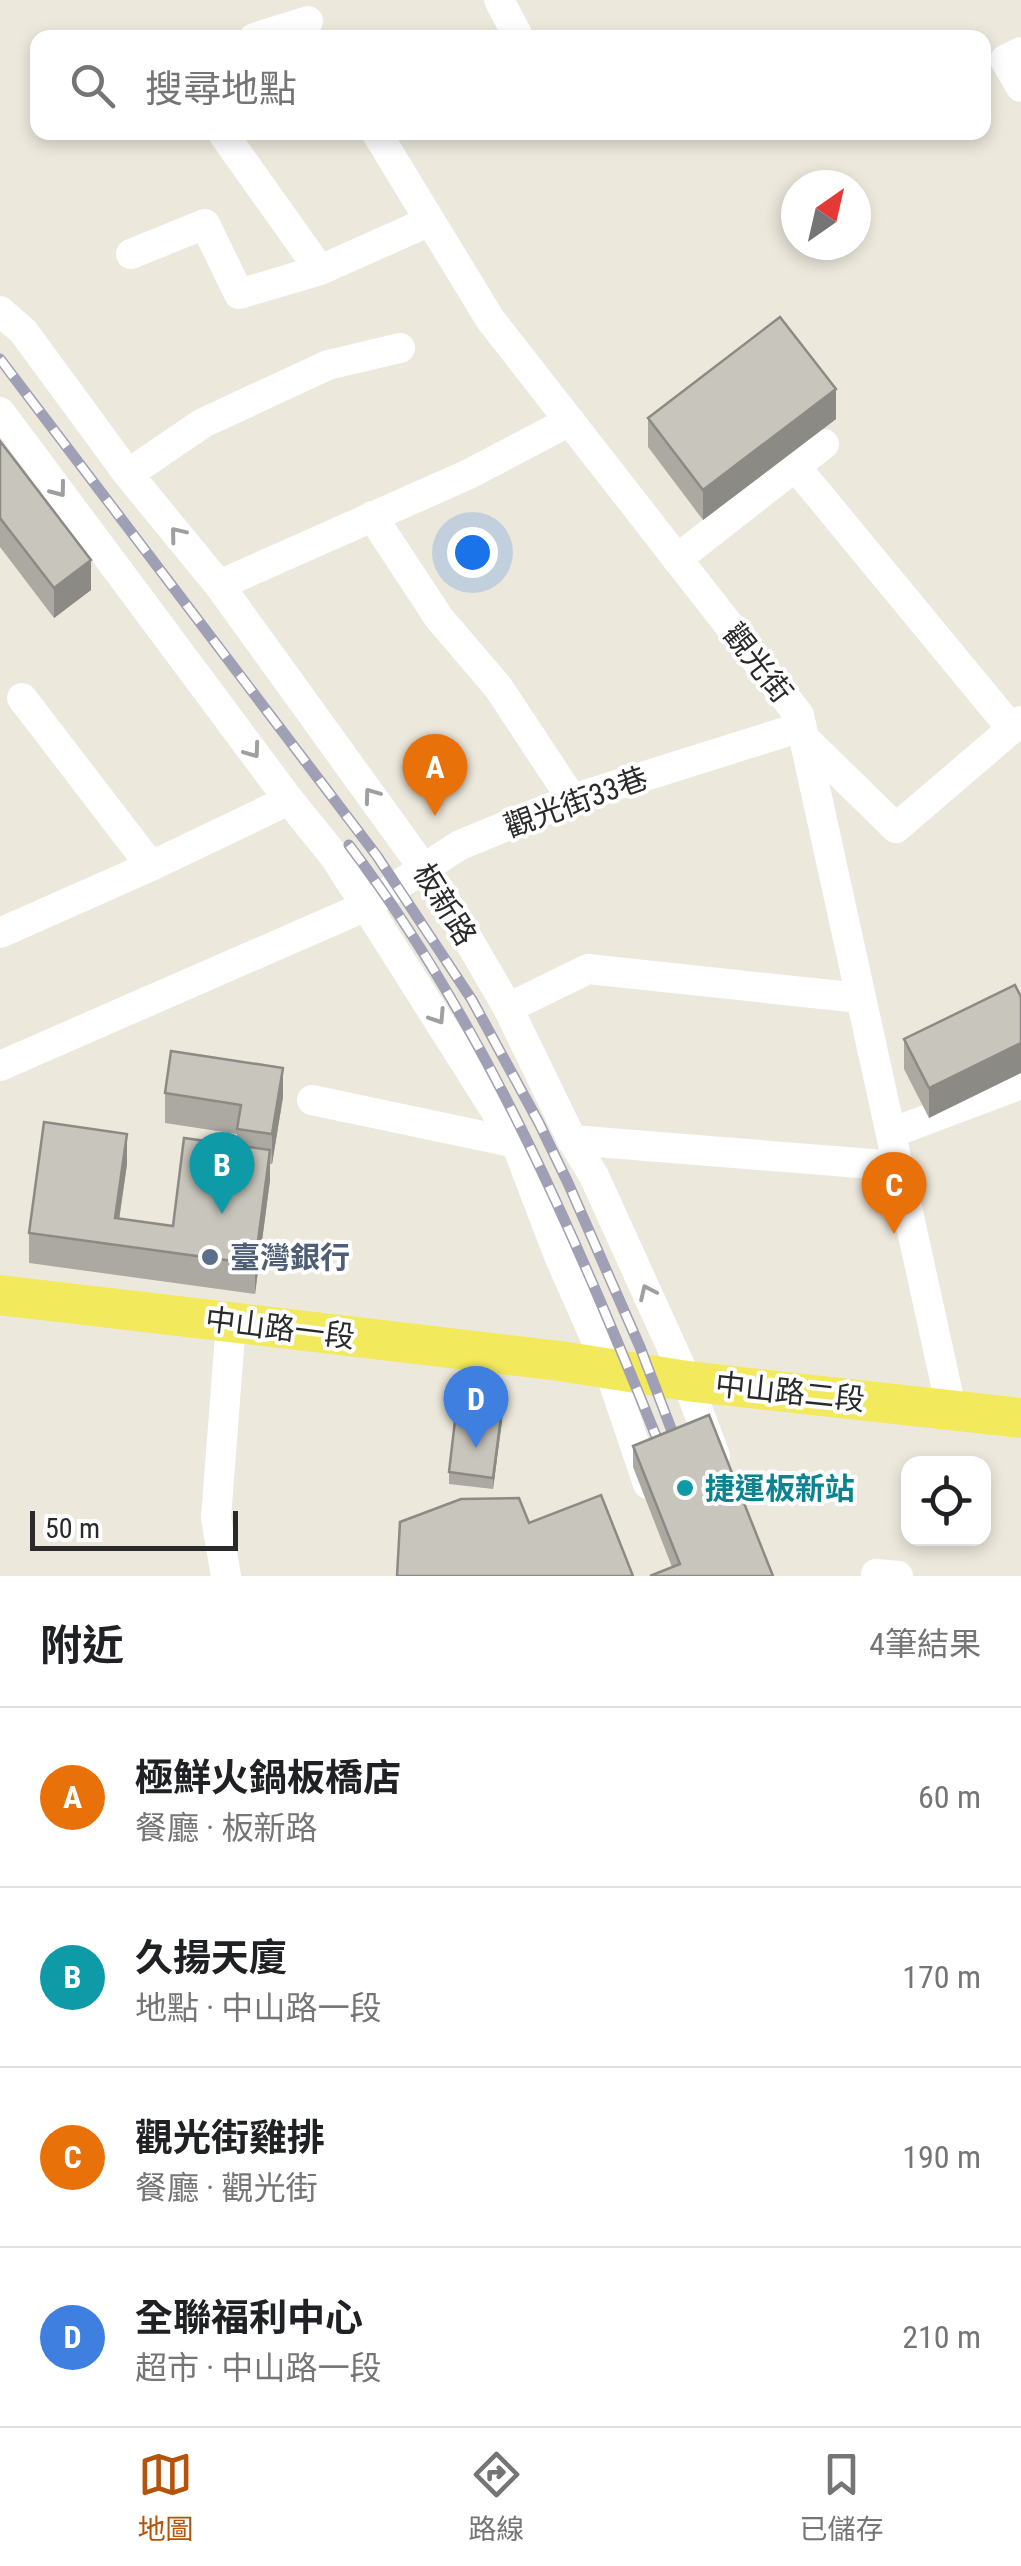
<!DOCTYPE html>
<html lang="zh-TW">
<head>
<meta charset="utf-8">
<style>
  :root { --surface:#fff; --page:#f6f6f6; --text:#202124; --muted:#757577; --line:#e0e0e0; --accent:#b45309 }
  body { margin:0; font-family:"Roboto Condensed","Noto Sans TC",sans-serif; background:var(--page); color:var(--text) }
  .controls { position:absolute; right:30px; bottom:30px; display:grid; overflow:hidden; border-radius:20px; box-shadow:0 5px 15px #0003 }
  .controls button { width:90px; height:90px; display:grid; place-items:center; padding:0; border:0; border-bottom:2px solid var(--line); background:var(--surface); color:var(--text); font:50px sans-serif }
  .compass { position:absolute; left:781px; top:170px; width:90px; height:90px; border-radius:50%; background:var(--surface); box-shadow:0 5px 15px #0003; rotate:34deg }
  .scale { position:absolute; left:30px; bottom:25px; width:208px; box-sizing:border-box; padding-left:10px; border:5px solid #2a2a2a; border-top:0; font-size:28px; line-height:35px; white-space:nowrap; color:#2a2a2a; -webkit-text-stroke:8px #fff; paint-order:stroke }
  .you { position:absolute; left:472px; top:552px; width:35px; height:35px; margin:-25px; border:8px solid #fff; border-radius:50%; background:#1a73e8; box-shadow:0 0 0 15px #1a73e833 }
  .badge { display:grid; place-items:center; width:65px; height:65px; border-radius:50%; background:var(--accent); color:#fff; font-size:32px; font-weight:700 }
  .pin { position:absolute; translate:-50% -82px; filter:drop-shadow(0 2px 5px #0008) }
  .pin::after { content:''; position:absolute; top:52px; width:35px; height:30px; background:inherit; clip-path:polygon(0 0,100% 0,50% 100%) }
  .list { margin:0; padding:0; list-style:none }
  h2 { display:flex; justify-content:space-between; align-items:center; height:130px; margin:0; padding:0 40px; font-size:42px }
  h2 small { font-size:32px; font-weight:400; color:var(--muted) }
  .list li { display:grid; grid-template-columns:65px 1fr auto; gap:30px; align-items:center; box-sizing:border-box; height:180px; padding:0 40px; border-top:2px solid var(--line) }
  .list b { display:block; font-size:38px; white-space:nowrap }
  .list p { margin:0; font-size:32px; white-space:nowrap; color:var(--muted) }
  .list em { font-size:32px; font-style:normal; color:var(--muted) }
  .icon { flex:none; width:55px; height:55px; fill:none; stroke:currentColor; stroke-width:2; stroke-linecap:round; stroke-linejoin:round }
  .map { position:relative; flex:none; width:1021px; height:1576px; overflow:hidden }
  .search { position:absolute; background:var(--surface); box-shadow:0 5px 15px #0003; left:30px; right:30px; top:30px; height:110px; display:flex; align-items:center; gap:25px; box-sizing:border-box; padding:0 35px; border-radius:20px; color:var(--muted); font-size:38px }
  .sheet { height:850px; background:var(--surface) }
  nav { display:flex; justify-content:space-around; align-items:center; box-sizing:border-box; height:140px; border-top:2px solid var(--line); background:var(--surface); font-size:28px; color:var(--muted) }
  nav a { display:grid; justify-items:center; gap:5px }
  nav .on { color:var(--accent) }
  .map>svg:first-child { display:block }
  .lines { fill:none; stroke-linecap:round; stroke-linejoin:round }
  .minor { stroke:#fff; stroke-width:30 }
  .major { stroke:#f2e95c; stroke-width:40 }
  .rail-casing { stroke:#9f9fb5; stroke-width:11 }
  .rail { stroke:#fff; stroke-width:8; stroke-dasharray:22; stroke-linecap:butt }
  .wall { fill:#aca9a2 }
  .shaded-wall { fill:#8c8a84 }
  .building { fill:#c8c5bc; stroke:#8c8a84; stroke-width:2.5 }
  .oneway { stroke:#9f9f9f }
  .service-dot { fill:#5c6f8a; stroke:#fff; stroke-width:4 }
  .culture-dot { fill:#0f9aa8; stroke:#fff; stroke-width:4 }
  .labels { text-anchor:middle; dominant-baseline:central; stroke-width:8; stroke-linejoin:round; paint-order:stroke }
  .street-label { font-size:30px; fill:#2a2a2a; stroke:#fff }
  .service-label { font-size:30px; font-weight:bold; fill:#4e5e75; stroke:#fff; text-anchor:start }
  .culture-label { font-size:30px; font-weight:bold; fill:#0d838f; stroke:#fff; text-anchor:start }
</style>
</head>
<body>
<div class="map">
<svg width="1021" height="1576" viewBox="0 0 1021 1576">
  <rect width="100%" height="100%" fill="#ede8dc"/>
  <g class="lines">
    <!-- minor -->
    <g class="minor">
      <path d="M499,0L519,38"/>
      <path d="M254,38L308,21"/>
      <path d="M1021,52L1005,60L1021,87"/>
      <path d="M229,132L224,135L320,270"/>
      <path d="M376,132L490,319L799,715L951,1408"/>
      <path d="M131,254L205,224L239,294L320,270L430,221"/>
      <path d="M0,311L23,331L128,474L219,585L440,891L508,1008L572,1140L594,1176L687,1381L715,1456"/>
      <path d="M0,412L289,800L335,857L516,1143L559,1256L609,1369L648,1484"/>
      <path d="M795,466L1012,729"/>
      <path d="M128,474L203,423L328,365L400,348"/>
      <path d="M372,516L439,618L498,687L572,799"/>
      <path d="M677,559L824,444"/>
      <path d="M219,585L469,474L570,421"/>
      <path d="M22,698L151,866"/>
      <path d="M804,738L896,828L1021,721"/>
      <path d="M0,933L151,866L289,800"/>
      <path d="M508,1008L588,969L860,998"/>
      <path d="M0,1066L364,907L460,845L572,799L801,727"/>
      <path d="M312,1100L516,1143"/>
      <path d="M891,1133L1021,1084"/>
      <path d="M572,1140L897,1166"/>
      <path d="M876,1574L898,1576"/>
      <path d="M226,1576L216,1518L231,1322"/>
    </g>
    <!-- major -->
    <path class="major" d="M0,1295L560,1361L687,1381L1021,1418"/>
    <defs>
      <g id="rail">
        <path d="M0,359L377,856L472,1000L539,1123L568,1183L640,1347L681,1455"/>
        <path d="M349,845C489,1030 580,1247 666,1461"/>
      </g>
    </defs>
    <!-- rail casing -->
    <use href="#rail" class="rail-casing"/>
    <!-- rail -->
    <use href="#rail" class="rail"/>
  </g>
  <!-- wall -->
  <g class="wall">
    <path d="M648,418L836,419L703,520L648,447Z"/>
    <path d="M0,441L91,590L54,618L0,547Z"/>
    <path d="M1015,985L929,1118L904,1069V1039Z"/>
    <path d="M165,1093L283,1097L272,1164H270V1180L255,1294L29,1263V1233L127,1164L119,1219L173,1226L237,1146V1134L165,1123Z"/>
    <path d="M503,1413L493,1489L449,1484V1472Z"/>
    <path d="M633,1446L773,1576L672,1567L633,1467Z"/>
  </g>
  <!-- shaded-wall -->
  <g class="shaded-wall">
    <path d="M836,389V419L703,520V490Z"/>
    <path d="M91,560V590L54,618V588Z"/>
    <path d="M1021,1043V1073L929,1118V1088Z"/>
    <path d="M283,1068V1097L272,1164V1134Z"/>
    <path d="M127,1134V1164L115,1248V1218Z"/>
    <path d="M270,1150V1180L255,1294V1264Z"/>
    <path d="M503,1401V1413L493,1489V1478Z"/>
  </g>
  <!-- building -->
  <g class="building">
    <path d="M780,317L836,389L703,490L648,418Z"/>
    <path d="M0,441L91,560L54,588L0,518Z"/>
    <path d="M1015,985L1021,997V1043L929,1088L904,1039Z"/>
    <path d="M171,1051L283,1068L272,1134L237,1129L241,1105L165,1093Z"/>
    <path d="M44,1122L127,1134L115,1218L173,1226L184,1138L270,1150L255,1264L29,1233Z"/>
    <path d="M458,1395L503,1401L493,1478L449,1472Z"/>
    <path d="M709,1415L773,1576H650L680,1564L633,1446Z"/>
    <path d="M601,1495L633,1576H397L400,1522L461,1499L519,1498L529,1523Z"/>
  </g>
  <!-- one-way arrows -->
  <defs><path id="oneway-chevron" d="M-2-3.5L2.5 0L-2 3.5" fill="none" stroke-width="1.6" stroke-linecap="round" stroke-linejoin="round" transform="scale(2.5)"/></defs>
  <g class="oneway">
    <use href="#oneway-chevron" transform="translate(59 490) rotate(53)"/>
    <use href="#oneway-chevron" transform="translate(177 534) rotate(-129)"/>
    <use href="#oneway-chevron" transform="translate(253 751) rotate(54)"/>
    <use href="#oneway-chevron" transform="translate(371 795) rotate(-126)"/>
    <use href="#oneway-chevron" transform="translate(438 1017) rotate(57)"/>
    <use href="#oneway-chevron" transform="translate(647 1292) rotate(-115)"/>
  </g>
  <!-- markers -->
  <circle class="service-dot" cx="210" cy="1257" r="10"/>
  <circle class="culture-dot" cx="685" cy="1488" r="10"/>
  <g class="labels">
    <!-- street labels -->
    <g class="street-label">
      <text transform="translate(758 663) rotate(52)">觀光街</text>
      <text transform="translate(576 802) rotate(-20)">觀光街33巷</text>
      <text transform="translate(445 904) rotate(58)">板新路</text>
      <text transform="translate(280 1328) rotate(7)">中山路一段</text>
      <text transform="translate(790 1392) rotate(6)">中山路二段</text>
    </g>
    <!-- service labels -->
    <g class="service-label">
      <text x="230" y="1257">臺灣銀行</text>
    </g>
    <!-- culture labels -->
    <g class="culture-label">
      <text x="705" y="1488">捷運板新站</text>
    </g>
  </g>
</svg>
<div class="controls">
<button><svg class="icon" aria-label="locate" viewBox="0 0 24 24"><circle cx="12" cy="12" r="6"/><path d="M12 2v4M12 18v4M2 12h4M18 12h4"/></svg></button>
</div>
<svg class="compass" viewBox="-18 -18 36 36"><path d="M0-13l5 13h-10z" fill="#e53935"/><path d="M0 13l5-13h-10z" fill="#757577"/></svg>
<div class="scale">50 m</div>
<div class="you"></div>
<div class="pin badge" style="left:435px;top:816px;background:#e8710a">A</div>
<div class="pin badge" style="left:222px;top:1214px;background:#0f9aa8">B</div>
<div class="pin badge" style="left:894px;top:1234px;background:#e8710a">C</div>
<div class="pin badge" style="left:476px;top:1448px;background:#3f7fe0">D</div>
<div class="search"><svg class="icon" aria-label="search" viewBox="0 0 24 24"><circle cx="10" cy="10" r="6"/><path d="M15 15l6 6"/></svg>搜尋地點</div>
</div>
<section class="sheet">
<h2>附近<small>4筆結果</small></h2>
<ul class="list">
<li><span class="badge" style="background:#e8710a">A</span><div><b>極鮮火鍋板橋店</b><p>餐廳 · 板新路</p></div><em>60 m</em></li>
<li><span class="badge" style="background:#0f9aa8">B</span><div><b>久揚天廈</b><p>地點 · 中山路一段</p></div><em>170 m</em></li>
<li><span class="badge" style="background:#e8710a">C</span><div><b>觀光街雞排</b><p>餐廳 · 觀光街</p></div><em>190 m</em></li>
<li><span class="badge" style="background:#3f7fe0">D</span><div><b>全聯福利中心</b><p>超市 · 中山路一段</p></div><em>210 m</em></li>
</ul>
</section>
<nav>
<a class="on"><svg class="icon" aria-label="map" viewBox="0 0 24 24"><path d="M3 6l6-2 6 2 6-2v14l-6 2-6-2-6 2zM9 4v14M15 6v14"/></svg>地圖</a>
<a><svg class="icon" aria-label="directions" viewBox="0 0 24 24"><path d="M12 3l9 9-9 9-9-9zM9 14v-3h6M13 9l2 2-2 2"/></svg>路線</a>
<a><svg class="icon" aria-label="saved" viewBox="0 0 24 24"><path d="M7 4h10v16l-5-4-5 4z"/></svg>已儲存</a>
</nav>
</body>
</html>
